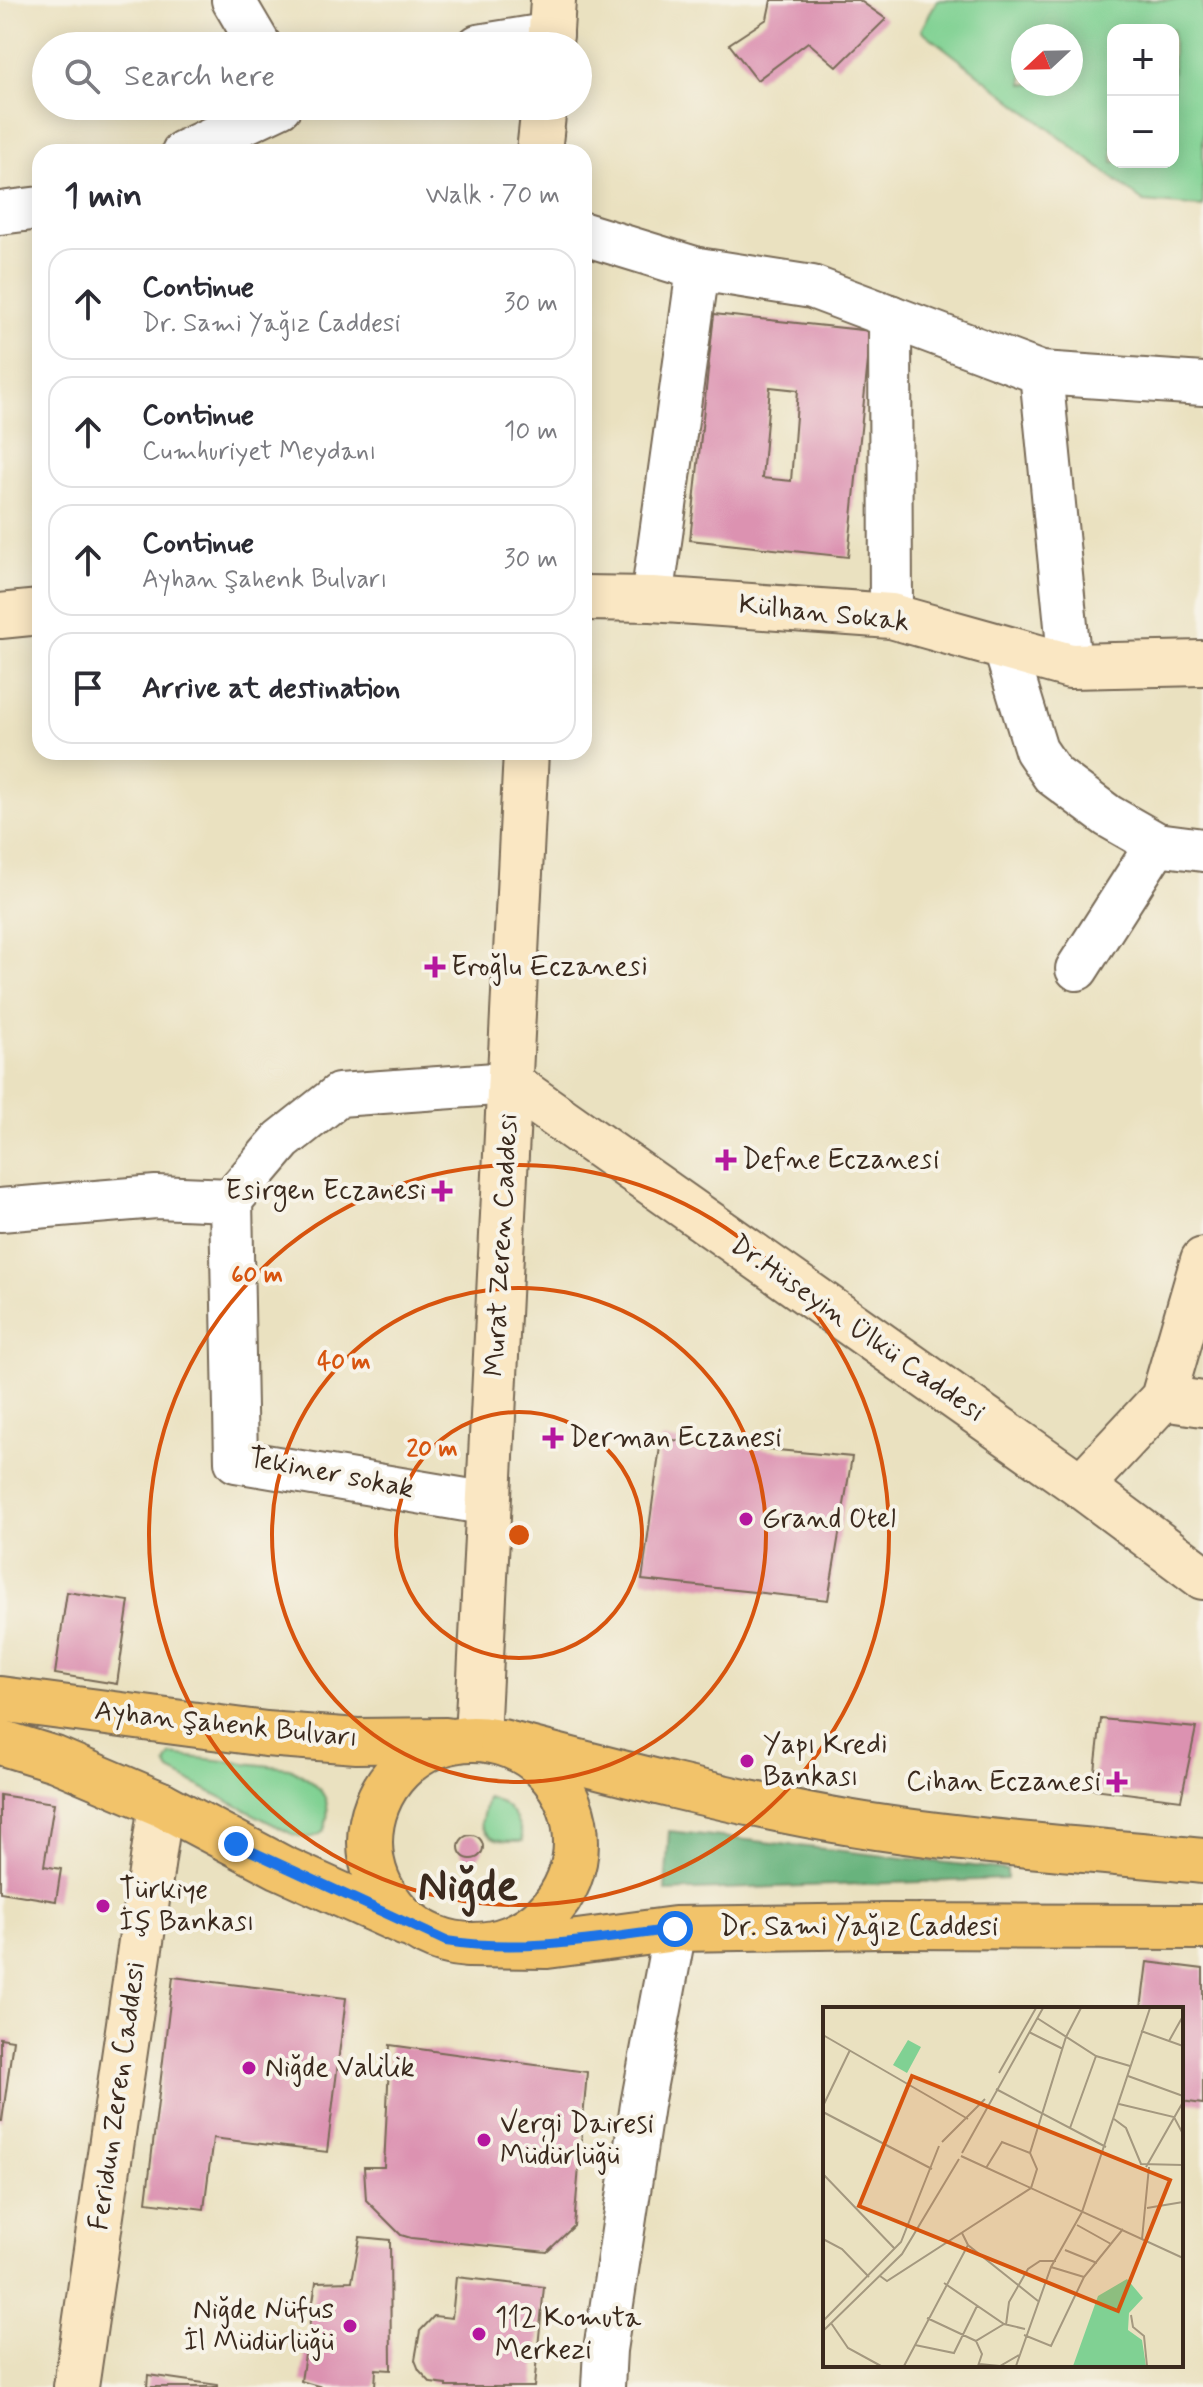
<!DOCTYPE html>
<html lang="en">
<head>
<meta charset="utf-8">
<style>
  :root { --surface:#fff; --page:#f7f7f7; --text:#2b2b33; --muted:#7c7c81; --line:#e1e1e2 }
  body { margin:0; font-family:Mynerve,sans-serif; background:var(--page); color:var(--text) }
  .controls { position:absolute; right:24px; top:24px; display:grid; overflow:hidden; border-radius:16px; box-shadow:0 4px 20px #0003 }
  .controls button { width:72px; height:72px; display:grid; place-items:center; padding:0; border:0; border-bottom:2px solid var(--line); background:var(--surface); color:var(--text); font:40px sans-serif }
  .compass { position:absolute; left:1011px; top:24px; width:72px; height:72px; border-radius:50%; background:var(--surface); box-shadow:0 4px 20px #0003; rotate:248deg }
  .stop { position:absolute; width:24px; height:24px; margin:-18px; border:6px solid #1a73e8; border-radius:50%; background:#fff }
  .stop.end { background:#1a73e8; border-color:#fff; box-shadow:0 2px 8px #0008 }
  .list { margin:0; padding:0; list-style:none }
  h2 { display:flex; justify-content:space-between; align-items:center; height:104px; margin:0; padding:0 32px; font-size:34px }
  h2 small { font-size:26px; font-weight:400; color:var(--muted) }
  .list li { display:grid; grid-template-columns:52px 1fr auto; gap:24px; align-items:center; box-sizing:border-box; height:112px; margin:0 16px 16px; padding:0 16px; border:2px solid var(--line); border-radius:24px }
  .list b { display:block; font-size:30px; white-space:nowrap }
  .list p { margin:0; font-size:26px; white-space:nowrap; color:var(--muted) }
  .list em { font-size:26px; font-style:normal; color:var(--muted) }
  .icon { flex:none; width:44px; height:44px; fill:none; stroke:currentColor; stroke-width:2; stroke-linecap:round; stroke-linejoin:round }
  .map { position:relative; flex:none; width:1203px; height:2387px; overflow:hidden }
  .search { position:absolute; background:var(--surface); box-shadow:0 4px 20px #0003; left:32px; top:32px; width:560px; height:88px; display:flex; align-items:center; gap:20px; box-sizing:border-box; padding:0 28px; border-radius:44px; color:var(--muted); font-size:30px }
  .panel { position:absolute; background:var(--surface); box-shadow:0 4px 20px #0003; left:32px; top:144px; width:560px; height:616px; border-radius:24px }
  .map>svg:first-child { display:block }
  .green { fill:#80d193; stroke:#5e7e58; stroke-width:2; fill-rule:evenodd }
  .forest { fill:#68b37d; stroke:#526e4e; stroke-width:2 }
  .building { fill:#dc92b1; fill-rule:evenodd }
  .lines { fill:none; stroke-linecap:round; stroke-linejoin:round }
  .street-casing { stroke:#786a57; stroke-width:46 }
  .secondary-casing { stroke:#786a57; stroke-width:48 }
  .primary-casing { stroke:#786a57; stroke-width:48 }
  .street { stroke:#fff; stroke-width:42 }
  .secondary { stroke:#fae7c3; stroke-width:44 }
  .primary { stroke:#f2c36a; stroke-width:44 }
  .route { stroke:#1a73e8; stroke-width:10 }
  .ring { fill:none; stroke:#d7540e; stroke-width:4 }
  .poi-dot { fill:#b5179e; stroke:#f7f3e8; stroke-width:3 }
  .labels { text-anchor:middle; dominant-baseline:central; stroke-width:8; stroke-linejoin:round; paint-order:stroke }
  .street-label { font-size:28px; fill:#3b2a1e; stroke:#f7f3e8 }
  .poi-label { font-size:28px; fill:#3b2a1e; stroke:#f7f3e8; text-anchor:start }
  .town-label { font-size:44px; font-weight:bold; fill:#3b2a1e; stroke:#f7f3e8 }
  .inset-road { fill:none; stroke:#a4987f; stroke-width:2 }
  .view { fill:#d7540e; fill-opacity:0.15; stroke:#d7540e; stroke-width:4 }
  .inset-edge { fill:none; stroke:#3b2a1e; stroke-width:4 }
  .centre { fill:#d7540e; stroke:#f7f3e8; stroke-width:4 }
  .ring-label { font-size:24px; text-anchor:middle; font-weight:bold; fill:#d7540e; stroke:#f7f3e8; stroke-width:8; stroke-linejoin:round; paint-order:stroke }
</style>
</head>
<body>
<div class="map">
<svg width="1203" height="2387" viewBox="0 0 1203 2387">
  <rect width="100%" height="100%" fill="#f7f3e8"/>
  <filter id="ink" filterUnits="userSpaceOnUse"><feTurbulence type="fractalNoise" baseFrequency=".0125" numOctaves="2"/><feDisplacementMap in="SourceGraphic" scale="16" xChannelSelector="R" yChannelSelector="G"/><feConvolveMatrix kernelMatrix="1 2 1 2 8 2 1 2 1" color-interpolation-filters="sRGB"/></filter>
  <filter id="wash" filterUnits="userSpaceOnUse"><feTurbulence type="fractalNoise" baseFrequency=".006" numOctaves="4" result="noise"/><feDisplacementMap in="SourceGraphic" scale="32" xChannelSelector="R" yChannelSelector="G"/><feGaussianBlur stdDeviation="1.8" result="paint"/><feColorMatrix in="noise" values="0 0 0 0 0 0 0 0 0 0 0 0 0 0 0 0 0 1.4 0 .05"/><feComposite in="paint" operator="in"/></filter>
  <g filter="url(#wash)">
    <rect width="100%" height="100%" fill="#eae1c0"/>
    <!-- green -->
    <g class="green">
      <path d="M937,0H1203V207L1144,202L921,30ZM1113,30H1173V162H1113ZM1023,36H1071V84H1023Z"/>
      <path d="M171,1755L289,1768C318,1783 337,1798 323,1832C312,1840 304,1838 292,1834L170,1771L166,1764Z"/>
      <path d="M487,1797C509,1802 520,1820 523,1841C504,1841 490,1843 481,1824Z"/>
    </g>
    <!-- forest -->
    <path class="forest" d="M669,1831L1007,1870V1879L665,1891Z"/>
    <g id="blocks">
      <!-- building -->
      <g class="building">
        <path d="M771,0H859L886,19L837,67L808,42L757,80L729,44L767,19Z"/>
        <path d="M714,314L871,331L848,557L690,540ZM770,387L798,390L791,481L762,478Z"/>
        <path d="M661,1439L852,1457L828,1600L642,1580Z"/>
        <path d="M67,1592L129,1601L117,1684L55,1674Z"/>
        <path d="M1101,1719L1196,1728L1181,1800L1093,1789Z"/>
        <path d="M0,1795L54,1803L44,1866L61,1869L56,1901L0,1892Z"/>
        <circle cx="471" cy="1847" r="12"/>
        <path d="M1147,1962L1203,1969V2104L1181,2101V2009H1141Z"/>
        <path d="M173,1977L346,1998L327,2152L213,2138L204,2209L146,2202Z"/>
        <path d="M0,2038L13,2040L2,2121H0Z"/>
        <path d="M390,2045L587,2072L574,2226L547,2252L411,2238L401,2235L366,2200L364,2167H384Z"/>
        <path d="M360,2237L390,2240L391,2370L376,2369L375,2387H322L301,2381L316,2282L352,2281Z"/>
        <path d="M456,2277L544,2287L534,2387H447V2385L431,2383L419,2370L415,2360L420,2331L434,2316L452,2318Z"/>
        <path d="M148,2375L218,2385V2387H147Z"/>
      </g>
    </g>
  </g>
  <g filter="url(#ink)">
    <use href="#blocks" fill-opacity="0" stroke="#786a57" stroke-width="2"/>
    <g class="lines">
      <defs>
        <g id="street">
          <path d="M233,0L260,46"/>
          <path d="M478,46L552,34"/>
          <path d="M183,152L280,106"/>
          <path d="M0,213L40,208"/>
          <path d="M584,234L698,269L812,287L1041,373L1203,384"/>
          <path d="M890,316L891,616"/>
          <path d="M1041,373L1070,666"/>
          <path d="M652,599L698,269"/>
          <path d="M1005,649L1036,750L1053,775L1108,816L1157,844L1203,850"/>
          <path d="M1077,969L1157,844"/>
          <path d="M231,1200L236,1461L489,1504"/>
          <path d="M0,1210L156,1197L231,1200L282,1140L339,1095L510,1083"/>
          <path d="M603,2387L605,2350L642,2105L675,1929"/>
        </g>
        <g id="secondary">
          <path d="M550,46L553,0"/>
          <path d="M539,152L544,106"/>
          <path d="M584,598L652,599L891,616L1070,666L1203,663"/>
          <path d="M0,616L40,612"/>
          <path d="M510,1083L1081,1486L1203,1577"/>
          <path d="M1163,1398L1203,1404"/>
          <path d="M1081,1486L1163,1398L1203,1260"/>
          <path d="M477,1738L526,752"/>
          <path d="M76,2387L161,1804"/>
        </g>
        <g id="primary">
          <path d="M0,1699L266,1734L357,1741L446,1740"/>
          <circle cx="473" cy="1842" r="103"/>
          <path d="M0,1742L55,1759L161,1804L280,1867L406,1924"/>
          <path d="M502,1742C616,1772 730,1802 846,1822C964,1842 1084,1849 1203,1861"/>
          <path d="M468,1945L547,1946L675,1929L885,1926L1203,1927"/>
        </g>
      </defs>
      <!-- street casing -->
      <use href="#street" class="street-casing"/>
      <!-- secondary casing -->
      <use href="#secondary" class="secondary-casing"/>
      <!-- primary casing -->
      <use href="#primary" class="primary-casing"/>
      <!-- street -->
      <use href="#street" class="street"/>
      <!-- secondary -->
      <use href="#secondary" class="secondary"/>
      <!-- primary -->
      <use href="#primary" class="primary"/>
    </g>
  </g>
  <g class="lines" filter="url(#ink)">
    <!-- route -->
    <path class="route" d="M236,1844L446,1941C522,1953 599,1939 675,1929"/>
  </g>
  <!-- distance rings -->
  <g class="ring">
    <circle cx="519" cy="1535" r="123"/>
    <circle cx="519" cy="1535" r="247"/>
    <circle cx="519" cy="1535" r="370"/>
  </g>
  <!-- markers -->
  <g class="poi-dot">
    <path d="M431 955h8v8h8v8h-8v8h-8v-8h-8v-8h8z"/>
    <path d="M722 1148h8v8h8v8h-8v8h-8v-8h-8v-8h8z"/>
    <path d="M438 1179h8v8h8v8h-8v8h-8v-8h-8v-8h8z"/>
    <path d="M549 1426h8v8h8v8h-8v8h-8v-8h-8v-8h8z"/>
    <circle cx="746" cy="1519" r="8"/>
    <circle cx="747" cy="1761" r="8"/>
    <path d="M1113 1770h8v8h8v8h-8v8h-8v-8h-8v-8h8z"/>
    <circle cx="103" cy="1906" r="8"/>
    <circle cx="249" cy="2068" r="8"/>
    <circle cx="484" cy="2140" r="8"/>
    <circle cx="350" cy="2326" r="8"/>
    <circle cx="479" cy="2334" r="8"/>
  </g>
  <g class="labels">
    <!-- street labels -->
    <g class="street-label">
      <text transform="translate(824 614) rotate(6)">Külhan Sokak</text>
      <text transform="translate(502 1245) rotate(-87)">Murat Zeren Caddesi</text>
      <text transform="translate(857 1329) rotate(35)">Dr.Hüseyin Ülkü Caddesi</text>
      <text transform="translate(331 1474) rotate(11)">Tekiner sokak</text>
      <text transform="translate(226 1725) rotate(6)">Ayhan Şahenk Bulvarı</text>
      <text x="859" y="1927">Dr. Sami Yağız Caddesi</text>
      <text transform="translate(118 2096) rotate(-82)">Feridun Zeren Caddesi</text>
    </g>
    <!-- poi labels -->
    <g class="poi-label">
      <text x="451" y="967">Eroğlu Eczanesi</text>
      <text x="742" y="1160">Defne Eczanesi</text>
      <text x="426" y="1191" text-anchor="end">Esirgen Eczanesi</text>
      <text x="569" y="1438">Derman Eczanesi</text>
      <text x="762" y="1519">Grand Otel</text>
      <text x="763" y="1745">Yapı Kredi<tspan x="763" dy="32">Bankası</tspan></text>
      <text x="1101" y="1782" text-anchor="end">Cihan Eczanesi</text>
      <text x="119" y="1890">Türkiye<tspan x="119" dy="32">İş Bankası</tspan></text>
      <text x="265" y="2068">Niğde Valilik</text>
      <text x="500" y="2124">Vergi Dairesi<tspan x="500" dy="32">Müdürlüğü</tspan></text>
      <text x="334" y="2310" text-anchor="end">Niğde Nüfus<tspan x="334" dy="32">İl Müdürlüğü</tspan></text>
      <text x="495" y="2318">112 Komuta<tspan x="495" dy="32">Merkezi</tspan></text>
    </g>
    <!-- town labels -->
    <g class="town-label">
      <text x="468" y="1888">Niğde</text>
    </g>
  </g>
  <!-- overview -->
  <g transform="translate(823 2007)">
    <rect width="360" height="360" fill="#eae1c0"/>
    <path d="M85,33L98,40L84,66L70,58ZM304,272L320,291L306,306L305,323L319,333L323,359H250L275,289Z" fill="#80d193"/>
    <path class="inset-road" d="M214,11L273,49L307,59M318,24L360,39M206,25L240,42M0,28L145,112M346,34L360,9M360,41V66M176,66L213,1M305,69L360,89M173,82L283,140M296,97L351,110L360,127M0,99L27,43M0,105L109,162M291,112L303,121L318,157L360,158M247,121L273,49M119,135L162,92M139,146L220,1M138,149L360,251M323,160L360,95M163,161L179,135L207,146M0,167L72,242M324,201L360,195M254,218L288,237M139,226L145,238L215,294M0,232L19,242L46,270M319,232L326,160M242,243L274,256M228,260L261,270M57,269L64,274L208,181L214,162L207,146L243,30L258,1M121,276L181,317L202,322M308,308L310,320L321,329L324,359M104,311L153,334M0,314L78,235L116,139M8,316L25,341L58,359M183,318L186,295L205,262L217,254H233M0,324L79,247L136,152M201,328L228,339L261,270L300,222M92,338L131,346L154,299M156,357L177,359L196,348M81,359L145,238M155,359L159,347L153,334L181,317M193,359L228,260L259,205L327,1"/>
    <path class="view" d="M89,69L347,173L295,304L36,199Z"/>
    <rect width="360" height="360" class="inset-edge"/>
  </g>
  <circle cx="519" cy="1535" r="12" class="centre"/>
  <g class="ring-label">
    <text x="257" y="1282">60 m</text>
    <text x="344" y="1369">40 m</text>
    <text x="432" y="1456">20 m</text>
  </g>
</svg>
<div class="controls">
<button>+</button>
<button>−</button>
</div>
<svg class="compass" viewBox="-18 -18 36 36"><path d="M0-13l5 13h-10z" fill="#e53935"/><path d="M0 13l5-13h-10z" fill="#7c7c81"/></svg>
<div class="stop" style="left:675px;top:1929px"></div>
<div class="stop end" style="left:236px;top:1844px"></div>
<div class="search"><svg class="icon" aria-label="search" viewBox="0 0 24 24"><circle cx="10" cy="10" r="6"/><path d="M15 15l6 6"/></svg>Search here</div>
<section class="panel">
<h2>1 min<small>Walk · 70 m</small></h2>
<ul class="list">
<li><svg class="icon" aria-label="ahead" viewBox="0 0 24 24"><path d="M12 20V5M6 11l6-6 6 6"/></svg><div><b>Continue</b><p>Dr. Sami Yağız Caddesi</p></div><em>30 m</em></li>
<li><svg class="icon" aria-label="ahead" viewBox="0 0 24 24"><path d="M12 20V5M6 11l6-6 6 6"/></svg><div><b>Continue</b><p>Cumhuriyet Meydanı</p></div><em>10 m</em></li>
<li><svg class="icon" aria-label="ahead" viewBox="0 0 24 24"><path d="M12 20V5M6 11l6-6 6 6"/></svg><div><b>Continue</b><p>Ayhan Şahenk Bulvarı</p></div><em>30 m</em></li>
<li><svg class="icon" aria-label="arrive" viewBox="0 0 24 24"><path d="M6 21V4h12l-3 4 3 4H6"/></svg><div><b>Arrive at destination</b></div></li>
</ul>
</section>
</div>
</body>
</html>
